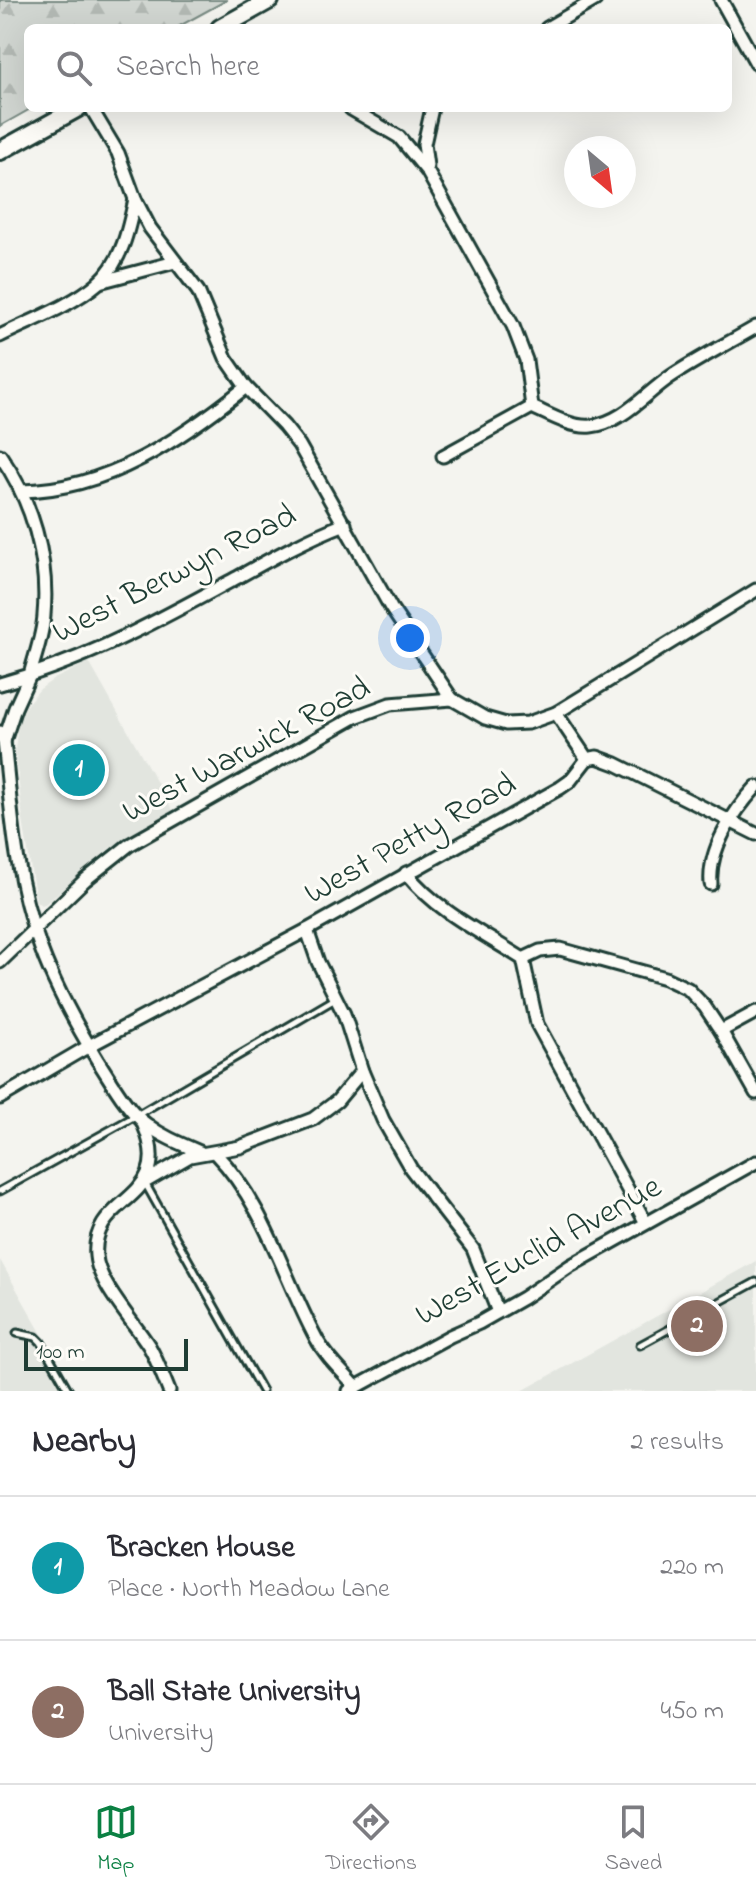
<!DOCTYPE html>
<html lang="en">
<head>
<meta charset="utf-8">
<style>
  :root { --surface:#fff; --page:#f7f7f7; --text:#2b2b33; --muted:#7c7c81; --line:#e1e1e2; --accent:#0b8043 }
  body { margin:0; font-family:"Indie Flower",sans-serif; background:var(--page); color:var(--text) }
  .compass { position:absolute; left:564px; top:136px; width:72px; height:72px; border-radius:50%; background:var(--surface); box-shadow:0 8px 32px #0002; rotate:151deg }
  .scale { position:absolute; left:24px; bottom:20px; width:164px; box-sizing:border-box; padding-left:8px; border:4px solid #1f3d34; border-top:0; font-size:22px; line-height:28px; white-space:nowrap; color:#1f3d34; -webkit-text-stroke:6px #fdfcf7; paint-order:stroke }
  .you { position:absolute; left:410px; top:638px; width:28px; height:28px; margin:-20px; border:6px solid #fff; border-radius:50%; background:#1a73e8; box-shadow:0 0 0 12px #1a73e833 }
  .badge { display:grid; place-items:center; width:52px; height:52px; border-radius:50%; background:var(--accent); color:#fff; font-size:26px; font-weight:700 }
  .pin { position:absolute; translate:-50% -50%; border:4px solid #fff; box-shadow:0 2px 8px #0006 }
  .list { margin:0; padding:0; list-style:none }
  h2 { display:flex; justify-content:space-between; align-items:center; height:104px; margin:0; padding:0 32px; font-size:34px }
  h2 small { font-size:26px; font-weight:400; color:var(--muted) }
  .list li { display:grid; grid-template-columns:52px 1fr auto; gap:24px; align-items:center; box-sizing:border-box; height:144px; padding:0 32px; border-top:2px solid var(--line) }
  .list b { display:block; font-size:30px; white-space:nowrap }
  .list p { margin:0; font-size:26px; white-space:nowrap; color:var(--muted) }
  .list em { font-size:26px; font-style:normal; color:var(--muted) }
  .icon { flex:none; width:44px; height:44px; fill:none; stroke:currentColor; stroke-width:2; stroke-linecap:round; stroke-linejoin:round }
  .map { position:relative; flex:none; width:756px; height:1391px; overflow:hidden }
  .search { position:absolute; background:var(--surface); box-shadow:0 8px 32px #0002; left:24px; right:24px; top:24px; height:88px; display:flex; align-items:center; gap:20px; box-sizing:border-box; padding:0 28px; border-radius:12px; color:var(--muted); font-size:30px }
  .sheet { height:392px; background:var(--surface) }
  nav { display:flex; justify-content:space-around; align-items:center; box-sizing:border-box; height:112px; border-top:2px solid var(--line); background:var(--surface); font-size:22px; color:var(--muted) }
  nav a { display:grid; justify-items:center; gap:4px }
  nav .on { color:var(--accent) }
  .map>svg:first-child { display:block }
  .built { fill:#e2e5df }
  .forest { fill:url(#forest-firs); stroke:#788a82; stroke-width:2 }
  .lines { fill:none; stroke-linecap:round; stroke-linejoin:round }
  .lane-casing { stroke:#1f3d34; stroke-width:11 }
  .street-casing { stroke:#1f3d34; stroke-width:17 }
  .secondary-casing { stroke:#1f3d34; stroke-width:22 }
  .lane { stroke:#fdfcf7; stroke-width:5 }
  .street { stroke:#fdfcf7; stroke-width:11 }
  .secondary { stroke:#fdfcf7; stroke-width:16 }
  .labels { text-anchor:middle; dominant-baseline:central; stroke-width:6; stroke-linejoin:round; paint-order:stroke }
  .street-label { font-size:34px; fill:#1f3d34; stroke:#fdfcf7 }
</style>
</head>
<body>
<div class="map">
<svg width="756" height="1391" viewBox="0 0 756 1391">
  <defs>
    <pattern id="forest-firs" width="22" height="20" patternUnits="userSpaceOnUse" patternTransform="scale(2)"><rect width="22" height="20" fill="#d1d6d1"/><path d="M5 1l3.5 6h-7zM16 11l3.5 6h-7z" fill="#b3b9b4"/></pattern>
  </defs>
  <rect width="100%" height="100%" fill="#f4f4ef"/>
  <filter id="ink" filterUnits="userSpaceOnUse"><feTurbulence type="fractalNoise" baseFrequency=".0125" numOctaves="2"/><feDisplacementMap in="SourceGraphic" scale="16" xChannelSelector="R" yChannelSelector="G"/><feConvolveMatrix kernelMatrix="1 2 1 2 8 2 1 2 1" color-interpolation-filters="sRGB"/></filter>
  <g filter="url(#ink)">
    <!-- built -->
    <g class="built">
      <path d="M89,662L173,811L110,848L45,904L41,905L36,901L23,820L15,750L18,725L27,704L40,689L54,679Z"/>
      <path d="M0,1260L74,1391H0Z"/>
      <path d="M756,1261V1391H522Z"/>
    </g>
    <!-- forest -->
    <path class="forest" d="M0,0H227L176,28H28V108H32L0,126Z"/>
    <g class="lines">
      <defs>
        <g id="lane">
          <path d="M145,1183L262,1391"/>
          <path d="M0,1191L137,1115L335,999"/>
          <path d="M17,1333L36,1337L41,1342L69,1391"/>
          <path d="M640,1345L756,1282"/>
        </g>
        <g id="street">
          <path d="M721,0L756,63"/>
          <path d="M547,28L595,0"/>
          <path d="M91,108L118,153L135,199L150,228L198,291L226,358L246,387L284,426L299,445L391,608L452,699"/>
          <path d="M351,109L399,137L427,171L513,326L526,360L532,407"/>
          <path d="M427,166L424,144L432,108"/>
          <path d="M99,282L175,262"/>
          <path d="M0,336C32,320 71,306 98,283C122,262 129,228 135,199"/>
          <path d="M0,455C32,501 49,558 44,615C43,635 35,655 30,675L0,684"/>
          <path d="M443,456L532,407C550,415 572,428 591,426C622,423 645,394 670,377C697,359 727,344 756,327"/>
          <path d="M21,491C108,490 181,439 246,387"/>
          <path d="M556,713L587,759"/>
          <path d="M0,732L4,741C11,806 15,878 38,940C52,982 75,1023 98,1061C112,1082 126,1109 146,1124C163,1137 181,1144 200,1152"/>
          <path d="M4,741L15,708L30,675C104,651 172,613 240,576C274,557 308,538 345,524"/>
          <path d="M587,759L597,757L616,764L756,834"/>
          <path d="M406,873C439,913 481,932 523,959L537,1024L646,1223"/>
          <path d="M711,884C708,850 733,812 756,787"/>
          <path d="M307,930L318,962L344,1014L362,1071L383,1120L411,1169L473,1249L498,1312"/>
          <path d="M523,959L540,951L560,949L665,978L688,989L705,1007L721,1031L756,1093"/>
          <path d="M0,962L85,880L129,845L355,717L390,704L452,699L485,718L506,724L528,723L556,713L756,590"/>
          <path d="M721,1031L756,1012"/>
          <path d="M0,1098L89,1046L307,930L560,788L570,781L587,759"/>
          <path d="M143,1123C178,1203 90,1194 96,1256C98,1283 133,1321 149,1346C157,1360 163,1376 169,1391"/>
          <path d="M215,1153C265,1204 283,1277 316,1338C326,1357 342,1371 356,1387"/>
          <path d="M145,1182L190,1156L240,1147L313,1119L337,1101L362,1071"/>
          <path d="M349,1391L450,1336L479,1323L523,1298L570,1266L756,1162"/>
        </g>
        <g id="secondary">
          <path d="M220,28L270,0"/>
          <path d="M0,151L78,108"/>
        </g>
      </defs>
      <!-- lane casing -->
      <use href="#lane" class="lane-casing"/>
      <!-- street casing -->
      <use href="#street" class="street-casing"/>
      <!-- secondary casing -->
      <use href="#secondary" class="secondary-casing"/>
      <!-- lane -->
      <use href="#lane" class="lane"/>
      <!-- street -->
      <use href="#street" class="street"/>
      <!-- secondary -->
      <use href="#secondary" class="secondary"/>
    </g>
  </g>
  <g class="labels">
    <!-- street labels -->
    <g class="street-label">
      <text transform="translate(175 575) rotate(-27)">West Berwyn Road</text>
      <text transform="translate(247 751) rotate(-28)">West Warwick Road</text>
      <text transform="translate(411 840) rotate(-29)">West Petty Road</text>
      <text transform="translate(539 1252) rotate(-29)">West Euclid Avenue</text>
    </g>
  </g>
</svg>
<svg class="compass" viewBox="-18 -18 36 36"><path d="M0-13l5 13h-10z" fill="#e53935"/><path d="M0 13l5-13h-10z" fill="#7c7c81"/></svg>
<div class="scale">100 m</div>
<div class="you"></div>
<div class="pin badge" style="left:79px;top:770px;background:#0f9aa8">1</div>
<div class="pin badge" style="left:697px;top:1326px;background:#8d6e63">2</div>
<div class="search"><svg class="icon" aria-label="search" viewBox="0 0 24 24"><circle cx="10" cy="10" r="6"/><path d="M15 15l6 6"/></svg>Search here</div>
</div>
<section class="sheet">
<h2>Nearby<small>2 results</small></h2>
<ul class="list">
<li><span class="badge" style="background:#0f9aa8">1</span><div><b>Bracken House</b><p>Place · North Meadow Lane</p></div><em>220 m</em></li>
<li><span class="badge" style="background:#8d6e63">2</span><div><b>Ball State University</b><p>University</p></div><em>450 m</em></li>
</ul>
</section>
<nav>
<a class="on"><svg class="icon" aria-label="map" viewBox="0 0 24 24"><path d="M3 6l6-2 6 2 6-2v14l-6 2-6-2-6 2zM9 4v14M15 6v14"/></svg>Map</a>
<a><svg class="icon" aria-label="directions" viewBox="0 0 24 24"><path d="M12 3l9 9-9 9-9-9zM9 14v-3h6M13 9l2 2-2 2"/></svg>Directions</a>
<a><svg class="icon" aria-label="saved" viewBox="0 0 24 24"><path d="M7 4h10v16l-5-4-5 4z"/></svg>Saved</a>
</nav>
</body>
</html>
